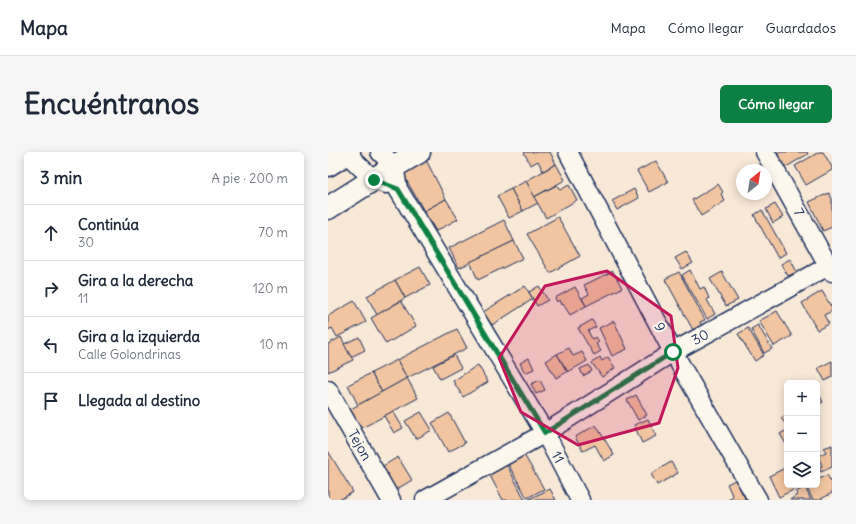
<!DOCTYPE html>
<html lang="es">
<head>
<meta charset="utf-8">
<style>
  :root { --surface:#fff; --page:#f6f6f7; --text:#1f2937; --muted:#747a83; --line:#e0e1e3; --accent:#0b8043 }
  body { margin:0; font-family:Delius,sans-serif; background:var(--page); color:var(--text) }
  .controls { position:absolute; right:12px; bottom:12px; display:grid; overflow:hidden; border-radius:6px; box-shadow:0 2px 10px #0003 }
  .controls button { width:36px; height:36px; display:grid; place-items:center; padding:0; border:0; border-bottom:1px solid var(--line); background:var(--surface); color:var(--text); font:20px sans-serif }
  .compass { position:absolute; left:408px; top:12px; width:36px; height:36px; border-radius:50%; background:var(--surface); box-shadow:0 2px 10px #0003; rotate:30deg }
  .stop { position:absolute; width:12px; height:12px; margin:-9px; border:3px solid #0b8043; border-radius:50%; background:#fff }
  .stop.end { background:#0b8043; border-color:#fff; box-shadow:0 1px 4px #0008 }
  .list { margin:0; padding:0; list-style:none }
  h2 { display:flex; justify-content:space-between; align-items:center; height:52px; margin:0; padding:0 16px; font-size:17px }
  h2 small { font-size:13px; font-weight:400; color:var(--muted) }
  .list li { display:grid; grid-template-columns:26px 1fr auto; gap:12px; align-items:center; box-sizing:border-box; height:56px; padding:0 16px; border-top:1px solid var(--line) }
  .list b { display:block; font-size:15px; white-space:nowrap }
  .list p { margin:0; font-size:13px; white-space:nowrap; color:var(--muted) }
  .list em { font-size:13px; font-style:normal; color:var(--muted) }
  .icon { flex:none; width:22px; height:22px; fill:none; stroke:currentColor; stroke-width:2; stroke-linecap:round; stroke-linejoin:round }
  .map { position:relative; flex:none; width:504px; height:348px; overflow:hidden; border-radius:6px }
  header { display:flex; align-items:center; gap:24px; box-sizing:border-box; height:56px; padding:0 20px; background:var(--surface); border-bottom:1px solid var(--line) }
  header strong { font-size:19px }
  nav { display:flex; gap:22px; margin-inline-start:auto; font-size:14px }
  .intro { display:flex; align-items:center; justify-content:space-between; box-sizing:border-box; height:96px; padding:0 24px }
  h1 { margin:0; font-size:28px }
  .button { padding:10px 18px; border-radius:6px; background:var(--accent); color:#fff; font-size:14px; font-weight:700 }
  main { display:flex; gap:24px; padding:0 24px }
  aside { flex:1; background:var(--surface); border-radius:6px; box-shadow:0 2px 10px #0003 }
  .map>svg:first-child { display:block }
  .building { fill:#f1c5a1; stroke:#1b2f5e }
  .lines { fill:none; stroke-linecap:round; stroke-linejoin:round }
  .street-casing { stroke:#1b2f5e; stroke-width:21 }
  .secondary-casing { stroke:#1b2f5e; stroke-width:25 }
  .street { stroke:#fbf7ec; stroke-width:18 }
  .secondary { stroke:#fbf7ec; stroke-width:22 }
  .route { stroke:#0b8043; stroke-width:5 }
  .marked { fill:#c2185b; fill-opacity:0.2; stroke:#c2185b; stroke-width:3; stroke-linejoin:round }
  .labels { text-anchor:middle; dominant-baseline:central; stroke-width:4; stroke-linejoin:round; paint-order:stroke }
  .street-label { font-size:14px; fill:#1b2f5e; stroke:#fbf7ec }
</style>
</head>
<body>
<header>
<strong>Mapa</strong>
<nav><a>Mapa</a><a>Cómo llegar</a><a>Guardados</a></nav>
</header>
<div class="intro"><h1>Encuéntranos</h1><a class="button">Cómo llegar</a></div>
<main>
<aside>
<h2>3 min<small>A pie · 200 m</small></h2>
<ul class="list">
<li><svg class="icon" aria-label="ahead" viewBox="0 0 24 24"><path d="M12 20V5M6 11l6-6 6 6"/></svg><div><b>Continúa</b><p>30</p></div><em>70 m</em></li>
<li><svg class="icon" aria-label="right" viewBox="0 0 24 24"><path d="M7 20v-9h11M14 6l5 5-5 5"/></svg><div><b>Gira a la derecha</b><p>11</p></div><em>120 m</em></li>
<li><svg class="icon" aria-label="left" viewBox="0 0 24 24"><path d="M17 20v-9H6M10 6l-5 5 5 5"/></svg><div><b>Gira a la izquierda</b><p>Calle Golondrinas</p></div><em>10 m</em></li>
<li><svg class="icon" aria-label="arrive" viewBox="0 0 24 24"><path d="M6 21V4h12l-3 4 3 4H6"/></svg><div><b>Llegada al destino</b></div></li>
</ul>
</aside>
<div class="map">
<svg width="504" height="348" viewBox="0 0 504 348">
  <rect width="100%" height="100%" fill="#f8e8d6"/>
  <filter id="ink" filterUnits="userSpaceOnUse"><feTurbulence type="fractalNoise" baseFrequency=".025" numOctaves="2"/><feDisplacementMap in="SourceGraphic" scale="8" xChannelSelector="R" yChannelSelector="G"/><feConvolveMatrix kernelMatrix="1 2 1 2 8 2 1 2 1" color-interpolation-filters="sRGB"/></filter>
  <g filter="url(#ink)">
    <!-- building -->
    <g class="building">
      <path d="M197,0H222L228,12L215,19L210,9L203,13L196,1Z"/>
      <path d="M449,0H479L480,2L458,15Z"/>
      <path d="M491,0H495L504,15V18L478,33L467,14Z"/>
      <path d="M96,4L118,47L96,59L72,17Z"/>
      <path d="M328,9L340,30L321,40L309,19Z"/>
      <path d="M228,12L237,28L206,45L198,29Z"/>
      <path d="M198,29L210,51L195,59L183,37Z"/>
      <path d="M390,32L395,40L393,42L397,49L373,64L364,48Z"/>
      <path d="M229,33L232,38L241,33L249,48L218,66L206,45Z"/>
      <path d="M183,37L195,59L181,66L169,44Z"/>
      <path d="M306,37L311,46L289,58L284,49Z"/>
      <path d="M501,41L504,47V75L495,79L481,50Z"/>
      <path d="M118,47L130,67L108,79L96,59Z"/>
      <path d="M447,52L455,65L445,71L438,57Z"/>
      <path d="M434,58L458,101L450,106L426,63Z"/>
      <path d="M230,65L252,104L222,121L199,82Z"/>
      <path d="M176,68L186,89L131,116L121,96Z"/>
      <path d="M186,89L195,106L150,128L142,110Z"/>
      <path d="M358,100L365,111L354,117L347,106Z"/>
      <path d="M462,107L469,120L460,124L453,112Z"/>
      <path d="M92,115L102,133L77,146L67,128Z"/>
      <path d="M362,118L372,137L376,135L381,146L379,148L387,162L379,167L354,123Z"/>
      <path d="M285,119L294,136L258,154L254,146L261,142L256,133Z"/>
      <path d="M351,120L377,168L372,170L374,174L365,178L337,127Z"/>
      <path d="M394,120L410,148L398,154L382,127Z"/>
      <path d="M67,128L77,146L49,163L39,144Z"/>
      <path d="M197,134L205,147L164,173L155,160Z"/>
      <path d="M211,134L220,148L209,154L201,140Z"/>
      <path d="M247,135L258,154L242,163L235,152L233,153L231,148L229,150L227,146Z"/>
      <path d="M494,139L504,156V159L496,163L501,172L489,178L474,151Z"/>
      <path d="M26,149L38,170L9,185L4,176L0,178V164Z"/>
      <path d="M73,149L88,174L58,192L43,166Z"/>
      <path d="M449,159L464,184L446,194L431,169Z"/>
      <path d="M264,168L268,175L260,179L264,187L268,185L271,190L268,192L273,199L266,203L250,176Z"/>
      <path d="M286,169L299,197L284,204L271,176Z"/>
      <path d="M430,173L444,197L436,201L423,177Z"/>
      <path d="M420,176L436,203L427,209L410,182Z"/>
      <path d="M129,177L139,196L79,226L69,208Z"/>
      <path d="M13,185L25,208L0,220V192Z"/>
      <path d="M31,185L37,198L23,205L16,192Z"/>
      <path d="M241,196L245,204L254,200L259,209L240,220L229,202Z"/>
      <path d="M229,202L239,220L228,226L218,209Z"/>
      <path d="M126,203L133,216L112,227L105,214Z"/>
      <path d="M272,205L274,209L280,205L287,216L274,225L264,211Z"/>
      <path d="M201,206L206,217L197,221L192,211Z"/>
      <path d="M69,208L79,226L54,240L43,221Z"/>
      <path d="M504,209V225L497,229L490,216Z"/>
      <path d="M150,213L160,230L135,245L125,229Z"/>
      <path d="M261,213L264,219L255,224L252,217Z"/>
      <path d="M43,221L54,240L30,253L20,233Z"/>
      <path d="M79,226L90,246L32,277L21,258Z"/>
      <path d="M212,228L217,238L208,242L203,232Z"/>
      <path d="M491,242L495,250L489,253V243Z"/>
      <path d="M308,243L319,263L310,268L299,248Z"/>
      <path d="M65,259L75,276L66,281L56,264Z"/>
      <path d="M93,260L104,278L88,287L77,269Z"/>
      <path d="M121,261L137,291L120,300L104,271Z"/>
      <path d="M459,262V274L453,266Z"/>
      <path d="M320,267L328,284L314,291L306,273Z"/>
      <path d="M268,273L286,303L276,309L267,293L255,299L247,285Z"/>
      <path d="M459,278V291L458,292L452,282Z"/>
      <path d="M504,293V315L493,320L491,315L494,314L490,304L498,300L496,296Z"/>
      <path d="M0,299L25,340L11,348H0Z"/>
      <path d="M195,301L216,337L199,346L179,310Z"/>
      <path d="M70,305L84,328L64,340L50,317Z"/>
      <path d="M343,310L350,321L329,333L323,322Z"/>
      <path d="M178,311L197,348H175L160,320Z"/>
      <path d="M459,315V333H468L469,336L451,345L441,324Z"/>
      <path d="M499,323L504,331V341L491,348H485L478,334L480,333H489V328Z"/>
      <path d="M407,328L418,348H400L405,345L399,332Z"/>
      <path d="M477,335L483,348H462L469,343L468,340Z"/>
      <path d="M222,337L228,348H202L201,347Z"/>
    </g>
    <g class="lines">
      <defs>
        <g id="street">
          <path d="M17,0L46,28L58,32"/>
          <path d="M52,0L66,14L70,37L217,281L252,348"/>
          <path d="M240,0L345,200L430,348"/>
          <path d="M437,0L504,120"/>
          <path d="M0,238L63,348"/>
          <path d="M97,348L217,281L345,200L504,112"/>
        </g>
        <g id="secondary">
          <path d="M0,13L21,0"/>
          <path d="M0,56C30,38 60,17 91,0"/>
        </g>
      </defs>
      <!-- street casing -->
      <use href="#street" class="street-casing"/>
      <!-- secondary casing -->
      <use href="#secondary" class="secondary-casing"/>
      <!-- street -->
      <use href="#street" class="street"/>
      <!-- secondary -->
      <use href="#secondary" class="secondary"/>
    </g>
  </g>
  <g class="lines" filter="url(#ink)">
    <!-- route -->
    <path class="route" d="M46,28L70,37L217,281L345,200"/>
  </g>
  <!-- marked area -->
  <path class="marked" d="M279,119L343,164L350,216L331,271L250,293L193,260L171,206L217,134Z"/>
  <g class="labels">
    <!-- street labels -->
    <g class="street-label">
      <text transform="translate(471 60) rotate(61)">7</text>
      <text transform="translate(332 175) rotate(62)">9</text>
      <text transform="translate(372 185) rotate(-29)">30</text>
      <text transform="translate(32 293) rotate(60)">Tejon</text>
      <text transform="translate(230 305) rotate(63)">11</text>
    </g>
  </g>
</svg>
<div class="controls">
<button>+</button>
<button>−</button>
<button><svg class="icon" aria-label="layers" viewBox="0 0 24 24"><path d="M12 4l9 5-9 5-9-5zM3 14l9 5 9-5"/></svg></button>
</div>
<svg class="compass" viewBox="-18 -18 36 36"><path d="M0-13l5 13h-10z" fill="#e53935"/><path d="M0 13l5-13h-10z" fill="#747a83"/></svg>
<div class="stop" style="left:345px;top:200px"></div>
<div class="stop end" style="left:46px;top:28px"></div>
</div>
</main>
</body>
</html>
